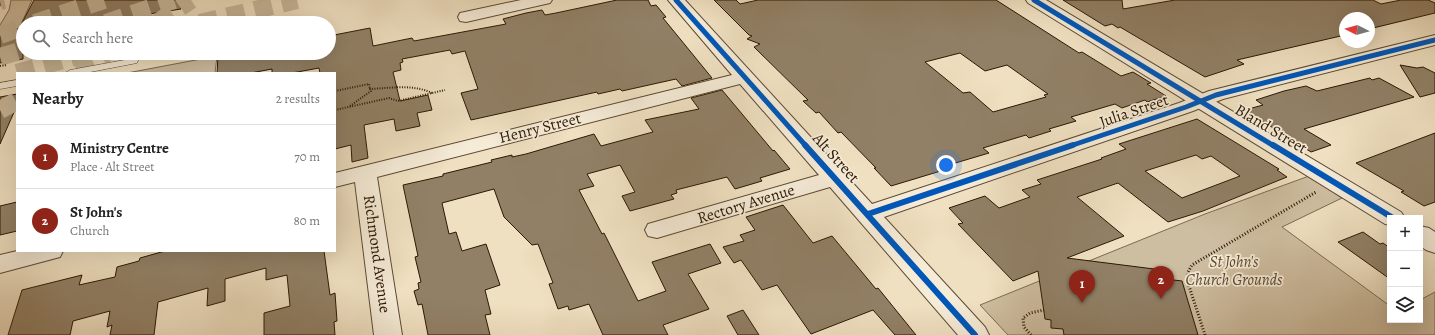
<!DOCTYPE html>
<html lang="en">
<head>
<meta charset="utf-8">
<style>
  :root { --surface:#fff; --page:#f2f2f2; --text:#222; --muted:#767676; --line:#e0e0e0; --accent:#8f2418 }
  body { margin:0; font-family:Alegreya,serif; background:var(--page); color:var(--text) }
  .controls { position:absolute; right:12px; bottom:12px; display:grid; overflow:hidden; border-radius:0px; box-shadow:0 4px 16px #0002 }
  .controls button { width:36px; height:36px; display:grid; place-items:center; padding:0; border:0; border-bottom:1px solid var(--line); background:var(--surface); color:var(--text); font:20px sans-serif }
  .compass { position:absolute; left:1339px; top:12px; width:36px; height:36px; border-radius:50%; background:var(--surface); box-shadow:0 4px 16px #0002; rotate:276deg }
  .you { position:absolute; left:946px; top:165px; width:14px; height:14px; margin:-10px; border:3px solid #fff; border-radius:50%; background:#1a73e8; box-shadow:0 0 0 6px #1a73e833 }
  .badge { display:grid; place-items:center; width:26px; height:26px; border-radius:50%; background:var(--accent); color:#fff; font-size:13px; font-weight:700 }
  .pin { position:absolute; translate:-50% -33px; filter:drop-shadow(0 1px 2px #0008) }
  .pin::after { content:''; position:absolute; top:21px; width:14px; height:12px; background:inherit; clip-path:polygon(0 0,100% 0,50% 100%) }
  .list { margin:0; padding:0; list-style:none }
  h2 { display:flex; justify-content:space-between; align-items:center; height:52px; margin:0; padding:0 16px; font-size:17px }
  h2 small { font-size:13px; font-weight:400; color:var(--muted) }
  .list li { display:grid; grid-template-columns:26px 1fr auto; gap:12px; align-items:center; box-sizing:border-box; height:64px; padding:0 16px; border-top:1px solid var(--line) }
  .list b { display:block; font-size:15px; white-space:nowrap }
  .list p { margin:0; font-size:13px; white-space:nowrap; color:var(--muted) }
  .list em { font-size:13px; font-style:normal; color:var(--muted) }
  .icon { flex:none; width:22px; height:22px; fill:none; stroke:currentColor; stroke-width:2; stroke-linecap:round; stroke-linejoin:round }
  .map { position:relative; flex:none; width:1435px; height:335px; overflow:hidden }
  .search { position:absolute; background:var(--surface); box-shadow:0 4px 16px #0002; left:16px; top:16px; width:320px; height:44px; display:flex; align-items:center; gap:10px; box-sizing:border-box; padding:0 14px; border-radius:22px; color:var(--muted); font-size:15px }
  .panel { position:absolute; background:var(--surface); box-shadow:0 4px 16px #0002; left:16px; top:72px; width:320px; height:180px; border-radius:0px }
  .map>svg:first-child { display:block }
  .green { fill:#cebea1; stroke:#7c6b52 }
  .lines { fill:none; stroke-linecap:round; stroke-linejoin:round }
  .stream { stroke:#78674f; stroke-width:4.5 }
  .building { fill:#918066; stroke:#2b1804; fill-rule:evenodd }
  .motorway-tunnel { stroke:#c8b89b; stroke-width:18; stroke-dasharray:18 10; stroke-linecap:butt }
  .service-casing { stroke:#5c4a33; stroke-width:1 }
  .minor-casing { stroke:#5c4a33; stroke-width:2 }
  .tertiary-casing { stroke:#5c4a33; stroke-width:2 }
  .path-far1 { stroke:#2b1804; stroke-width:2; stroke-dasharray:1 1.5; stroke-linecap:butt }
  .path { stroke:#2b1804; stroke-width:3; stroke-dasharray:1 2; stroke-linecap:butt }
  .service { fill:#f5ebd7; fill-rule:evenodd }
  .minor { fill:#f5ebd7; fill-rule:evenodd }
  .tertiary { fill:#f5ebd7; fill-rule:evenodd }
  .cycleway-far1-casing { stroke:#f5ebd7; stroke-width:7 }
  .cycleway-casing { stroke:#f5ebd7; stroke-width:9 }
  .cycleway-far1 { stroke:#0057b8; stroke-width:5 }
  .cycleway { stroke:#0057b8; stroke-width:6 }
  .labels { text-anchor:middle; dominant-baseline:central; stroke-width:3.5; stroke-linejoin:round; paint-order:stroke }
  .street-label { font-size:16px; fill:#2b1804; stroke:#f5ebd7 }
  .park-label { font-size:16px; font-style:italic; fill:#5c4a33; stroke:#f5ebd7 }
</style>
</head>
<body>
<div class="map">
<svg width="1435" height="335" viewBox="0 0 1435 335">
  <rect width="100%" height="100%" fill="#efe0c1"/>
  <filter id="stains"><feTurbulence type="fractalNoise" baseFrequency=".005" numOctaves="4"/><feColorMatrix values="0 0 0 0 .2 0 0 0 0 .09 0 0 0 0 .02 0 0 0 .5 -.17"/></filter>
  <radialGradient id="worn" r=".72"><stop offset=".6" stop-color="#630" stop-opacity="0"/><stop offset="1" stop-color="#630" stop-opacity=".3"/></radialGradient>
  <!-- green -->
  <g class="green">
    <path d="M11,0H32L19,29L1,32L0,34V25L9,10Z"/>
    <path d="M217,56L215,73H127Z"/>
    <path d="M1309,176L1342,198L1282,227L1390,306V320H1420V300L1435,292V335H1008L980,305L1205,214Z"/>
  </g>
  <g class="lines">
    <!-- stream -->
    <path class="stream" d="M0,4L2,2"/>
  </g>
  <!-- building -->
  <g class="building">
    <path d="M34,0H180L181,9L91,23H22Z"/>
    <path d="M617,0H648L651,6L656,5L666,17L663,18L712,78L682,86L676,79L622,91L620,89L598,94L597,92L471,120L461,93L478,89L465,51L452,54L450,50L402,59L403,62L400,63L401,70L393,72L400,101L428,95L432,110L417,113L420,126L396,131L394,119L364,125L368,158L352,162L351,145L335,149V73H320L319,68L292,73H272V69L251,73H217L218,57L238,53H329V36L370,28L373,46L412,38L414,41L506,24L503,19L526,13L542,10L545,15L556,13Z"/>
    <path d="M714,0H736L740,4L758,0H996L1079,53L1082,52L1121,76L1133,72L1151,83L1147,84L1166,96L1147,102L1145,100L1122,108L1115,104L1071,117L1076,121L1049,129L1051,131L1029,138L1026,135L983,148L989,153L942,167L944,170L891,186L874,168H876L841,132L838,133L819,112L816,113L803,101L808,100L754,47L760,44L747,39L752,36L749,35ZM960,53L985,71L1007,65L1048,94L1044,95L1046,97L993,112L970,92L963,93L925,62Z"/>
    <path d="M1063,0H1122L1123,9L1175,0H1373L1381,4L1401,0H1428L1435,3V13L1369,29V18H1345V35L1237,60L1244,64L1205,77L1120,27L1118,28L1112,24L1105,26Z"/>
    <path d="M23,28V59L0,63V32Z"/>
    <path d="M1400,65L1417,68L1423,67L1435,73V93L1420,97Z"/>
    <path d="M1370,78L1372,80L1379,78L1414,97L1304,129L1331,145L1311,152L1245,110L1263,105L1256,100L1284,91L1306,86L1317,91Z"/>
    <path d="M722,90L773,151L774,150L790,169L760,178L762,181L735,189L727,177L676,190L677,193L671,195L674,199L630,211L622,196L635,192L620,165L587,174L594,186L579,190L602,234L604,233L638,301L666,291L652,262L710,244L721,263L688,274L709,309L663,325L668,335H603L589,304L569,310L568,306L558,309L549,284L553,283L538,244L532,245L504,217L494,189L442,203L449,234L456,232L462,251L486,244L500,285L485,290L491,314L485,315L490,335H428L422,304L418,305L414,291L419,289L418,283L421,282L415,257L418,256L403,185L443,176V174L492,162L491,160L512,155V157L526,154L594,134L601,146L653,132L645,120L699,109L691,98Z"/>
    <path d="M17,94V109L15,110L0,144V97Z"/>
    <path d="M1197,119L1279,169L1277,170L1287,177L1203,211L1168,222L1118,183L1077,197L1124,236L1067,258L1162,270L1165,279L1182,281L1198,335H1064L1063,329L1051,328V320L1045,319L1038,271L1013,281L958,224L963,223L949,208L985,196L999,208L1030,197L1022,190L1041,184L1037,180L1102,159L1101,158L1126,149L1119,144ZM1196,155L1202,159L1211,156L1240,176L1182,198L1145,171Z"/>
    <path d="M1435,133V202L1424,206L1401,192L1404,191L1356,163Z"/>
    <path d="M17,202V231L0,235V206Z"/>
    <path d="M783,205L813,243L832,236L876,289L878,288L916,335H895L873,310L811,334L777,285L762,290L741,260L734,263L723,247L744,241L740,235L755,230L746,217Z"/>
    <path d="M1363,232L1380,244L1383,243L1390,248V279L1338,242Z"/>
    <path d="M165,251H324L330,295L335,293L337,321L334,322L335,335H264V313L290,306L287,275L266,280V268L225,279V301L207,306L208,288L158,302L154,335H110L112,325L107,327L110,311L73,321L70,335H8L22,290L82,275L79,285L115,277L117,267L139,261L140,258Z"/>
    <path d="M743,310L759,335H738L727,316Z"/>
  </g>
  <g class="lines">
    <!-- motorway-tunnel -->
    <g class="motorway-tunnel">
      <path d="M0,1L4,0"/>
      <path d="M35,23L104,0"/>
      <path d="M106,23L174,0"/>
      <path d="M157,23L191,0"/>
      <path d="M200,23L297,0"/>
      <path d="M0,35L23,27"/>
      <path d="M0,57L23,50"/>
      <path d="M77,70L107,53"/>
      <path d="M17,73L88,53"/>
      <path d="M0,110L17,101"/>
    </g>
    <defs>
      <g id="service">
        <path d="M131,53H141L137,63L85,73H65L70,70L130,59Z"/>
        <path d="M17,80V86L0,89V83Z"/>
      </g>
      <g id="minor">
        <path d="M521,0H552L550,3L466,22L460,21L458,17L460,13Z"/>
        <path d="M668,0H685L872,204L1179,103L1209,91L1435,35V45L1223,99L1193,111L884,217L985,327L989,335H958L830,187L657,238L648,236L645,230L648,224L819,175L740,84L377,177L402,335H374L355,182L335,187V173L732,75Z"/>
        <path d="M17,251H63L60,257L0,273V255Z"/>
      </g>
      <g id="tertiary">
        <path d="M1026,0H1046L1401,212L1405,218H1390V225L1385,224L1028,3Z"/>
        <path d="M1420,226L1429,228L1435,232V253L1426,250L1420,246Z"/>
      </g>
    </defs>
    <!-- service casing -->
    <use href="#service" class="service-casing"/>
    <!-- minor casing -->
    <use href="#minor" class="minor-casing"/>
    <!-- tertiary casing -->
    <use href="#tertiary" class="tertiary-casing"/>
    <!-- path-far1 -->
    <g class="path-far1">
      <path d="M122,21L123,18"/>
      <path d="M0,66L7,65"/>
      <path d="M335,91L369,84L370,89"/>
      <path d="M350,106L371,91L370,89C391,88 413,84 432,93"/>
      <path d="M335,110L389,98L398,101L445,90"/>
    </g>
    <!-- path -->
    <g class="path">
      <path d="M1031,335L1024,327L1023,318L1030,313L1044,310"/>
      <path d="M1205,335L1188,283V272L1192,265L1316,192"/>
    </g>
    <!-- service -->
    <use href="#service" class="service"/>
    <!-- minor -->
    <use href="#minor" class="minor"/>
    <!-- tertiary -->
    <use href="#tertiary" class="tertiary"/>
    <defs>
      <g id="cycleway-far1">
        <path d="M676,0L806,146"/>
        <path d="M1034,0L1274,146"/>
        <path d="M1070,146L1186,107L1216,95L1435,40"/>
      </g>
      <g id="cycleway">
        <path d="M805,145L975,335"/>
        <path d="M1273,145L1393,218"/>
        <path d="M868,214L1073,145"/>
      </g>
    </defs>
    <!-- cycleway-far1 casing -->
    <use href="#cycleway-far1" class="cycleway-far1-casing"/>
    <!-- cycleway casing -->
    <use href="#cycleway" class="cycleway-casing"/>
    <!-- cycleway-far1 -->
    <use href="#cycleway-far1" class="cycleway-far1"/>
    <!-- cycleway -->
    <use href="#cycleway" class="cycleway"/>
  </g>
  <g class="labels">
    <!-- street labels -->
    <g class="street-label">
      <text transform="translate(1134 111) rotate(-19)">Julia Street</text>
      <text transform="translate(540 128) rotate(-14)">Henry Street</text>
      <text transform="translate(1271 129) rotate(31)">Bland Street</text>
      <text transform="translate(836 158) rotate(48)">Alt Street</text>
      <text transform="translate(746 204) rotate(-17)">Rectory Avenue</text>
      <text transform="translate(377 254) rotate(82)">Richmond Avenue</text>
    </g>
    <!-- park labels -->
    <g class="park-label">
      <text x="1234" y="262">St John's<tspan x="1234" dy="18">Church Grounds</tspan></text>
    </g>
  </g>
  <rect width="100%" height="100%" filter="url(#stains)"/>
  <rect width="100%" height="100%" fill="url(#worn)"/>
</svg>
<div class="controls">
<button>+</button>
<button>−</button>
<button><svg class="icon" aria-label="layers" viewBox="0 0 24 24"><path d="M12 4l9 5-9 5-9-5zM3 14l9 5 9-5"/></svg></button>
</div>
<svg class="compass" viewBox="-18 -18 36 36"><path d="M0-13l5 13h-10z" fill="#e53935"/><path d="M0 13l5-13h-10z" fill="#767676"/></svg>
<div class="you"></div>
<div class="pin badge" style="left:1082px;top:303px">1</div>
<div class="pin badge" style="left:1161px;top:299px">2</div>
<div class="search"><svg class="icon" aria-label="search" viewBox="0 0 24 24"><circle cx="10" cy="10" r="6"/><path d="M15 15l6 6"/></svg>Search here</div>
<section class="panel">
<h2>Nearby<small>2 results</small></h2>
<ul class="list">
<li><span class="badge">1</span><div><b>Ministry Centre</b><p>Place · Alt Street</p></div><em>70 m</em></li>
<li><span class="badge">2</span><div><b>St John's</b><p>Church</p></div><em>80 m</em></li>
</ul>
</section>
</div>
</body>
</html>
